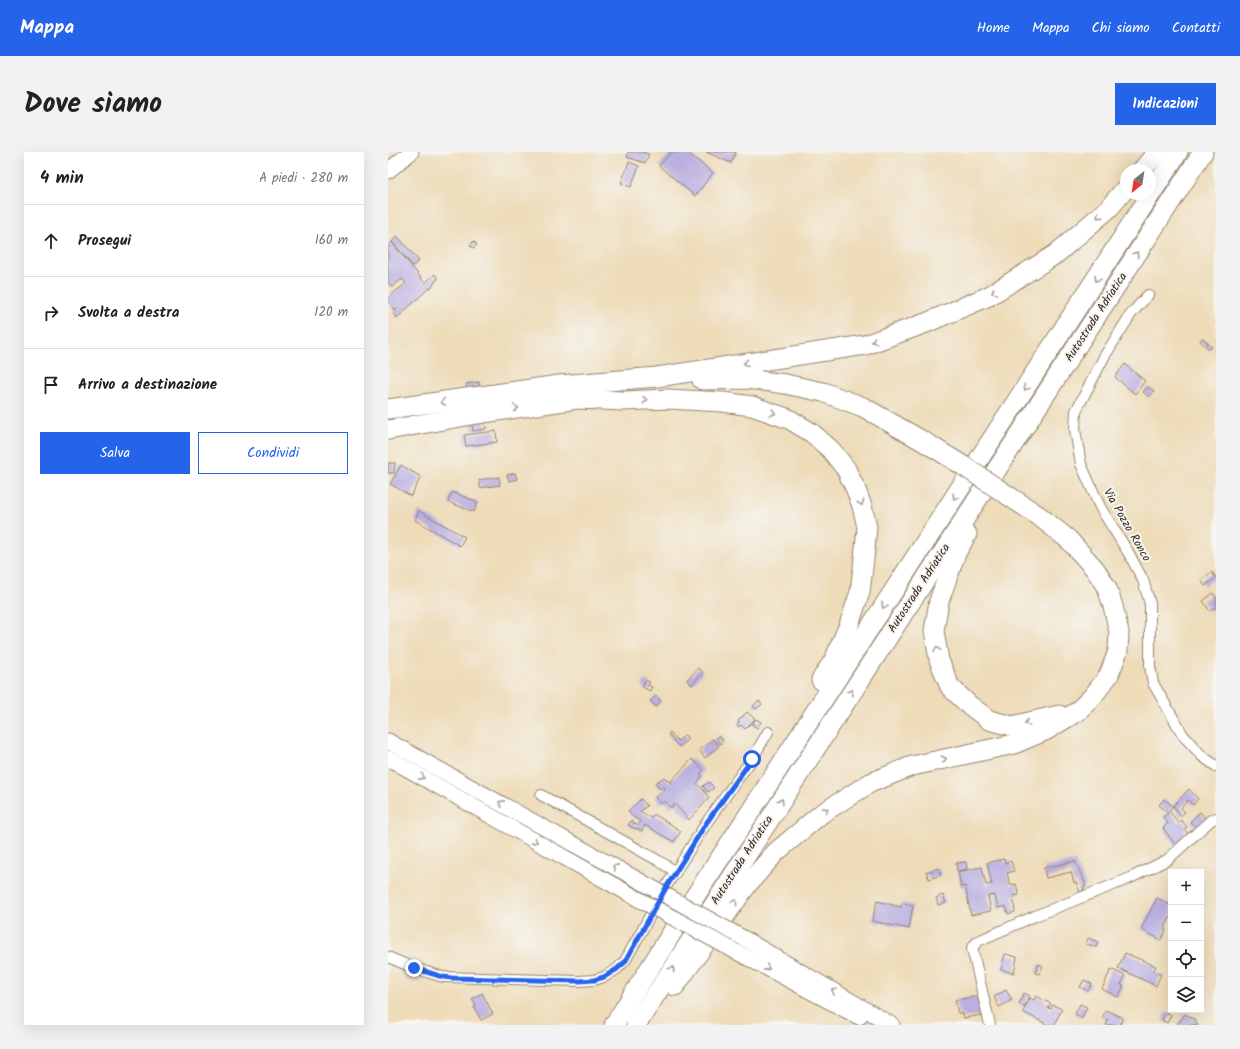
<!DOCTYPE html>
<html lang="it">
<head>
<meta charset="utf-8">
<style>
  :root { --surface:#fff; --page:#f2f2f2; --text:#222; --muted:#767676; --line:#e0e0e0; --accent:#2563eb }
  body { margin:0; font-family:Kalam,sans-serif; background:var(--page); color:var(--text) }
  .controls { position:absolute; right:12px; bottom:12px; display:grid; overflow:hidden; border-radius:0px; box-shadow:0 4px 16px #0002 }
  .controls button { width:36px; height:36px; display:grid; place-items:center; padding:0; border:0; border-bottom:1px solid var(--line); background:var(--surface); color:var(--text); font:20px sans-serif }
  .compass { position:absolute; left:732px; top:12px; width:36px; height:36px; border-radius:50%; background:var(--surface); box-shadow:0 4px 16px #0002; rotate:210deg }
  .stop { position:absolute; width:12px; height:12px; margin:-9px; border:3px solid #2563eb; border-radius:50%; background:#fff }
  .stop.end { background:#2563eb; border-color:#fff; box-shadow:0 1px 4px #0008 }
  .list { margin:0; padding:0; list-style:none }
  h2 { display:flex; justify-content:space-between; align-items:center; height:52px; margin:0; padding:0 16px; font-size:17px }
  h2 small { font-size:13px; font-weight:400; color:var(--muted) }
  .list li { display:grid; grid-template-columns:26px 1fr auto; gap:12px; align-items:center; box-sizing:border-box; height:72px; padding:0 16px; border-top:1px solid var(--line) }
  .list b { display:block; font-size:15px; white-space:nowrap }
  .list em { font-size:13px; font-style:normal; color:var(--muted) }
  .actions { display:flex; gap:8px; padding:12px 16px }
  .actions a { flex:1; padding:9px 0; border:1px solid var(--accent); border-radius:0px; text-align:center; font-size:14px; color:var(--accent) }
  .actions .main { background:var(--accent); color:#fff }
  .icon { flex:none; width:22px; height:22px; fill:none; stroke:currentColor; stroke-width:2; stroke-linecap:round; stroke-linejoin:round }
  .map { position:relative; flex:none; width:828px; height:873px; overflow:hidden; border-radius:0px }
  header { display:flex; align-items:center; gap:24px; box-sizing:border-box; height:56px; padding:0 20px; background:var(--accent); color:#fff }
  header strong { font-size:19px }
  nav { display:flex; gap:22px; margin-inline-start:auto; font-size:14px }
  .intro { display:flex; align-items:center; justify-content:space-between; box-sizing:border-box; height:96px; padding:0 24px }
  h1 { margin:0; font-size:28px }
  .button { padding:10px 18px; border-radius:0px; background:var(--accent); color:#fff; font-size:14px; font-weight:700 }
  main { display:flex; gap:24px; padding:0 24px }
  aside { flex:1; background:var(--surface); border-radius:0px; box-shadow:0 4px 16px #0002 }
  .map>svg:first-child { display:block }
  .building { fill:#baafe0 }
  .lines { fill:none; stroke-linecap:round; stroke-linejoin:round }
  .street-casing { stroke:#94836c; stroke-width:12 }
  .secondary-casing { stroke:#94836c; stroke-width:17 }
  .highway-casing { stroke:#94836c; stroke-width:21 }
  .street { stroke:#fff; stroke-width:10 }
  .secondary { stroke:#fff; stroke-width:15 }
  .highway { stroke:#fff; stroke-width:19 }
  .secondary-bridge-casing { stroke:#94836c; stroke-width:17; stroke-linecap:butt }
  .highway-bridge-casing { stroke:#94836c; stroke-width:21; stroke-linecap:butt }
  .secondary-bridge { stroke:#fff; stroke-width:15 }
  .highway-bridge { stroke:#fff; stroke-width:19 }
  .oneway { stroke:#a79f9a }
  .route { stroke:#2563eb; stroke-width:5 }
  .labels { text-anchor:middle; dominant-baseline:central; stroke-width:4; stroke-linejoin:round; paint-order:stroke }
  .street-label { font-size:12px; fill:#3b2a1e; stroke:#f6f6f2 }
</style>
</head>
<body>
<header>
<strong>Mappa</strong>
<nav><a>Home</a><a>Mappa</a><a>Chi siamo</a><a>Contatti</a></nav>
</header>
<div class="intro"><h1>Dove siamo</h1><a class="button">Indicazioni</a></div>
<main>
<aside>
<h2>4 min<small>A piedi · 280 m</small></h2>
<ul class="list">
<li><svg class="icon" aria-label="ahead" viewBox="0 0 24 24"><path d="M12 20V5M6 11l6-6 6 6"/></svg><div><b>Prosegui</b></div><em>160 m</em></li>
<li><svg class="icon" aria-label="right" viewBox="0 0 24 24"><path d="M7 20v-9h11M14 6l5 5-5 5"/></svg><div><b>Svolta a destra</b></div><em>120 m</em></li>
<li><svg class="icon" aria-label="arrive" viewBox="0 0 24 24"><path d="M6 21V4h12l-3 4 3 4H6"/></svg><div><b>Arrivo a destinazione</b></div></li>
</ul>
<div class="actions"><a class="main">Salva</a><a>Condividi</a></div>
</aside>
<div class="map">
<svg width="828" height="873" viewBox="0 0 828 873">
  <rect width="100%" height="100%" fill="#f6f6f2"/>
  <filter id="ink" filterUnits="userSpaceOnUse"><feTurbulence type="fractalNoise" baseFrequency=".025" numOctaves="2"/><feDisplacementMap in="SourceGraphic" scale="8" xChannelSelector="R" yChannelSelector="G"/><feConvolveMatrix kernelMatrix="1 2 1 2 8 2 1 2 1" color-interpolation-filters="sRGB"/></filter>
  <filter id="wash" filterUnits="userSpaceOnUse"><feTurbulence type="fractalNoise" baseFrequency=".012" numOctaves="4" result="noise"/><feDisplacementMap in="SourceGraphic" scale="16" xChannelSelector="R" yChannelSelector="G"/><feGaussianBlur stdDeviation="0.9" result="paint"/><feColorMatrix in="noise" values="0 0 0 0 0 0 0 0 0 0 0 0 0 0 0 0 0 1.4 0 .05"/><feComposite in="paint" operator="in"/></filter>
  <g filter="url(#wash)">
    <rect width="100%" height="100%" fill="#eedcb9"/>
    <g id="blocks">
      <!-- building -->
      <g class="building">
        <path d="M240,0H254L261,2L257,11L239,5Z"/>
        <path d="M283,0H299L325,21L307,44L271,14Z"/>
        <path d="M318,0H348L343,11Z"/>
        <path d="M241,10L251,14L243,35L233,31Z"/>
        <path d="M9,84L31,109L25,114L4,90Z"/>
        <path d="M86,89L89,93L85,96L82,93Z"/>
        <path d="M4,90L37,131L47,122L50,126L42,137L41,136L9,166L5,160L9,157L7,158L0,149V146L18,131L14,127L4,135L0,131V94Z"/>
        <path d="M814,186L824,195L821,197L812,189Z"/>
        <path d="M737,212L757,229L747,242L727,225Z"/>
        <path d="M91,230L98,277L85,279L78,232Z"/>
        <path d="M760,235L766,239L761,245L755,240Z"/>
        <path d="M108,279L109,290L78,294L76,283Z"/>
        <path d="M0,311H7L6,321H0Z"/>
        <path d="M13,313L33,325L23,344L2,332Z"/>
        <path d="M127,321L129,327L121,329L119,323Z"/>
        <path d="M111,325L112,333L92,336L91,328Z"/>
        <path d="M64,340L90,350L86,360L60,350Z"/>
        <path d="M31,359L77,385L72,394L27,368Z"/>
        <path d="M824,420L828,426L817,434L813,428Z"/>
        <path d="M825,441L828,446V455L822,459L815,449Z"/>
        <path d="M310,516L315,520L304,533L299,528Z"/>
        <path d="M257,528L262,530L260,533L264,535L262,539L254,535Z"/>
        <path d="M268,544L273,549L268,555L262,549Z"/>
        <path d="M371,549L374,552L368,557L365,554Z"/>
        <path d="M359,560L367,567L357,577L353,573L351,575L349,573L351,571L350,569Z"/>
        <path d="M368,567L373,570L369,576L364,572Z"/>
        <path d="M282,580L290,589L297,583L300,587L291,595L280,582Z"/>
        <path d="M332,584L335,589L332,592L328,586Z"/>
        <path d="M325,587L331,594L317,606L311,598Z"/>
        <path d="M304,607L316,618L312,622L314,624L309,632L314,636L321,646L301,668L287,652L283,656L277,649L273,652L267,645L277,637L276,634L272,637L267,631L276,625L284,632L283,629Z"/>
        <path d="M321,630L326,636L320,640L315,634Z"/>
        <path d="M801,637L810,647L805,653L800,648L793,656L797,660L793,664L785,654Z"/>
        <path d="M253,647L259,654L252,659L263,666L266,662L293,679L286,690L257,673L254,679L248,676L247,677L240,673L243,669L250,674L252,669L245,665L240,659Z"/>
        <path d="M776,647L785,654L781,659L791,671L793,668L799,675L796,677L801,683L788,694L775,676L780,671L775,665L780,661L771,653Z"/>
        <path d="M812,660L818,667L809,676L802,670Z"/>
        <path d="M616,707L617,711L623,709L626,719L619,721L622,733L628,732L631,743L625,744L627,760L620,762L618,754L610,756L607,743L600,744L603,759L583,763L577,734L573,735L570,720L594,715L598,733L604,732L599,711Z"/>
        <path d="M687,709L698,733L695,735L696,738L692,740L688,730L686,731L683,720L658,726L656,716Z"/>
        <path d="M578,710L579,717L569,719L568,711Z"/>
        <path d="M551,716L553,723L541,727L538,720Z"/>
        <path d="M555,743L558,751L550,753L548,746Z"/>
        <path d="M769,746L783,753V764L776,778H778L773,788L753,777Z"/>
        <path d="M489,749L513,755L514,751L525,753L521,777L484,769Z"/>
        <path d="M700,786L710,790L708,795L698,792Z"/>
        <path d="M737,801L768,814L765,820L773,822L768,834L730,816Z"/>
        <path d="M617,802L629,805L626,821L613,818Z"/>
        <path d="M651,812L655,814L651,822L647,821Z"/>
        <path d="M723,817L737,824L733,833L736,834L730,845L714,837Z"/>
        <path d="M696,828L704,832L700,839L692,835Z"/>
        <path d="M618,838L624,848L611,855L606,845Z"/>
        <path d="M94,841L105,862L93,868L86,855L88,854L84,847Z"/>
        <path d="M636,841L642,844L636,855L631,852Z"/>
        <path d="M590,844L594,863L576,866L575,861H570L567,848Z"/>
        <path d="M648,844L663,852L660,856L663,857L665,853L674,857L666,873H660L635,860L642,846L646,848Z"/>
        <path d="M692,852L699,855L694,866L687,862Z"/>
        <path d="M718,858L735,866L732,873H718L720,868L714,866Z"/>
        <path d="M778,860L783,863L779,871L774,868Z"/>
        <path d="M797,862L808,868L807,870L810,872V873H789Z"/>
      </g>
    </g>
  </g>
  <g filter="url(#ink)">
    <use href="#blocks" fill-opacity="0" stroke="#94836c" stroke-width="1"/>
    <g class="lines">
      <defs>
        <g id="street">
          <path d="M760,143L743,162L716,205L688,259L687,278L693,312L712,355L740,400L755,428L762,452V514L765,531L795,583L814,604L828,614"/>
          <path d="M153,643L271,709L288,720"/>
          <path d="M0,805L26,816L55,825L191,829L206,828L216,825L229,817L237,809L279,733L319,670L364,607L380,580"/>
          <path d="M602,873L584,796L590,789L647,764L740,727L779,708L823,668L828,666"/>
        </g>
        <g id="secondary">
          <path d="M0,19L23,0"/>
          <path d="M0,589L261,734"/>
          <path d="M0,606L252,748"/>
          <path d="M355,786L504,873"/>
          <path d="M345,798L471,865"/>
        </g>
        <g id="highway">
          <path d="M754,18L769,0"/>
          <path d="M314,228L360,227L397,232L435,240L475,255L540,292"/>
          <path d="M0,257L171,233L269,225L477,193L538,171L601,144L668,102L721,56L738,36"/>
          <path d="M0,278L89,262L189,247L236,249L280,247L335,250L364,254L401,267L424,281L443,298L458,317L468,338L474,354L479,375L476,407L472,440L461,473L446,508L433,528"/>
          <path d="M579,382L568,401L551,449L546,479L551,508L562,535L580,552L601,568L624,574L671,563"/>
          <path d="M287,834L359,733L388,700L433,662L482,631L524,614L626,592L659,578L690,559L705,544L721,523L730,499L731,480L725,454L719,436L707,417L681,388L651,364"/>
          <path d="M226,873L302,752L361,662L790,0"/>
          <path d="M248,873L815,0"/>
        </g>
      </defs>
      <!-- street casing -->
      <use href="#street" class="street-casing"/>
      <!-- secondary casing -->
      <use href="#secondary" class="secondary-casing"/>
      <!-- highway casing -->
      <use href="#highway" class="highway-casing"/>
      <!-- street -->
      <use href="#street" class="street"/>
      <!-- secondary -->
      <use href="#secondary" class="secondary"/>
      <!-- highway -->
      <use href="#highway" class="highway"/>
      <defs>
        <g id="secondary-bridge">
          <path d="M261,734L355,786"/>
          <path d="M252,748L345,798"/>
        </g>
        <path id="highway-bridge" d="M540,292L574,313L651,364"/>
      </defs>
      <!-- secondary-bridge casing -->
      <use href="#secondary-bridge" class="secondary-bridge-casing"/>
      <!-- highway-bridge casing -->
      <use href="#highway-bridge" class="highway-bridge-casing"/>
      <!-- secondary-bridge -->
      <use href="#secondary-bridge" class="secondary-bridge"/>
      <!-- highway-bridge -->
      <use href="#highway-bridge" class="highway-bridge"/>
    </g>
    <!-- one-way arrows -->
    <defs><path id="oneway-chevron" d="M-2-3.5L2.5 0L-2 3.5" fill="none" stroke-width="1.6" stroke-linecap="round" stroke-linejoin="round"/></defs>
    <g class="oneway">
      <use href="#oneway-chevron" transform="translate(711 64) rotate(139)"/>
      <use href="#oneway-chevron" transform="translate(748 102) rotate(-57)"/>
      <use href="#oneway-chevron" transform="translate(709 127) rotate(123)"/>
      <use href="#oneway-chevron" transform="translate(606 140) rotate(149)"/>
      <use href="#oneway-chevron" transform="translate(486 189) rotate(161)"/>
      <use href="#oneway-chevron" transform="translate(358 211) rotate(172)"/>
      <use href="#oneway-chevron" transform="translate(638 236) rotate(123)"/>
      <use href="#oneway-chevron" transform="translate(257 248) rotate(-3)"/>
      <use href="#oneway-chevron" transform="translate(55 250) rotate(172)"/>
      <use href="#oneway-chevron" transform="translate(128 256) rotate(-9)"/>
      <use href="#oneway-chevron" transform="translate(385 261) rotate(19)"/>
      <use href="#oneway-chevron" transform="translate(567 345) rotate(123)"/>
      <use href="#oneway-chevron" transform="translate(473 351) rotate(72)"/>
      <use href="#oneway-chevron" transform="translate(496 454) rotate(123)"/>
      <use href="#oneway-chevron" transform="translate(549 497) rotate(-101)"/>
      <use href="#oneway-chevron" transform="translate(463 540) rotate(-57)"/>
      <use href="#oneway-chevron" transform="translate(639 571) rotate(167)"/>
      <use href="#oneway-chevron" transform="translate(556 607) rotate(-13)"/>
      <use href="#oneway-chevron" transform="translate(34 625) rotate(29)"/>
      <use href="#oneway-chevron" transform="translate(393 649) rotate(-57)"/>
      <use href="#oneway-chevron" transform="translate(113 651) rotate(-151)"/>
      <use href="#oneway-chevron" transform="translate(438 658) rotate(-33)"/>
      <use href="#oneway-chevron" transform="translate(147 689) rotate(29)"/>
      <use href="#oneway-chevron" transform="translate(227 715) rotate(-151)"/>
      <use href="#oneway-chevron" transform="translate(347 750) rotate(-53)"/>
      <use href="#oneway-chevron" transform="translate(379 816) rotate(28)"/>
      <use href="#oneway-chevron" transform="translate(284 817) rotate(-57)"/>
      <use href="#oneway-chevron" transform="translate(446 839) rotate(-150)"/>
    </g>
  </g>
  <g class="lines" filter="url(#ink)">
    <!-- route -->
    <path class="route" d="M26,816L55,825L64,826L191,829L206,828L216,825L229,817L237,810L279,734L319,670L364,607"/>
  </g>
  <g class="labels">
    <!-- street labels -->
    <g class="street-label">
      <text transform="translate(708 165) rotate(-57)">Autostrada Adriatica</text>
      <text transform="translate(739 373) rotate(60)">Via Pozzo Ronco</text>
      <text transform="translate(531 436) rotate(-57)">Autostrada Adriatica</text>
      <text transform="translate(354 708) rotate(-57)">Autostrada Adriatica</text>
    </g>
  </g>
</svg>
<div class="controls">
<button>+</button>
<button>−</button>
<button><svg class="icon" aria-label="locate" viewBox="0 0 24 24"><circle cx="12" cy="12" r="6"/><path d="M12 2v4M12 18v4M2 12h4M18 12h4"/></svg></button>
<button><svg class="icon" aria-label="layers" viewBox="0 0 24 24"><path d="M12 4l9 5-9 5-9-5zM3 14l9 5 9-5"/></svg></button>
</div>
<svg class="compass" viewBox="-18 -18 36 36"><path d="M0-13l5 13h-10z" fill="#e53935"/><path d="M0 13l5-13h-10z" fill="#767676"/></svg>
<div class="stop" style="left:364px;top:607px"></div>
<div class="stop end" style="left:26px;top:816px"></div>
</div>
</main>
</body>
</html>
